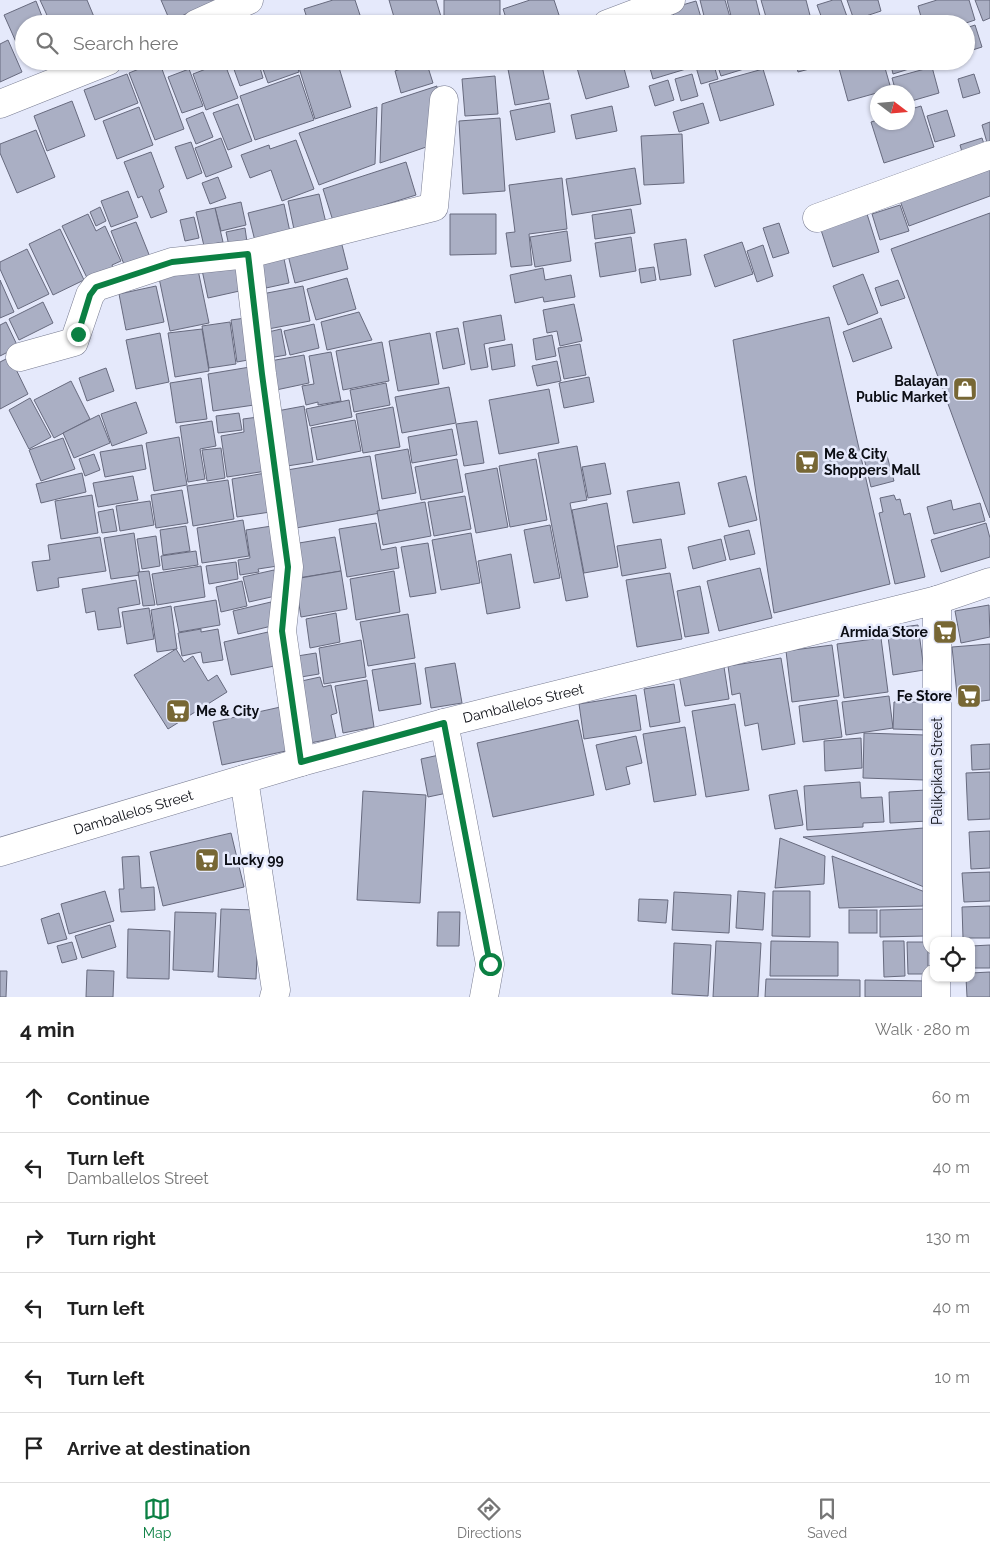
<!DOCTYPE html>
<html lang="en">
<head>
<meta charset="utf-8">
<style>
  :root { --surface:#fff; --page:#f6f6f6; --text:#222; --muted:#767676; --line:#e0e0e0; --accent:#0b8043 }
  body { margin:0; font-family:Raleway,sans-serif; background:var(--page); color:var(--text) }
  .controls { position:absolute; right:15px; bottom:15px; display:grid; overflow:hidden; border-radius:10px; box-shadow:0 1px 4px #0004 }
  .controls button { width:45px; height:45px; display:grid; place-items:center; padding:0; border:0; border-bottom:1px solid var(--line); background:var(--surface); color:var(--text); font:25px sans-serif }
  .compass { position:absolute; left:870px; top:85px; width:45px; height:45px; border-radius:50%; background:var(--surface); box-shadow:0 1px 4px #0004; rotate:106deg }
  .stop { position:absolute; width:15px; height:15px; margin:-11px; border:4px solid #0b8043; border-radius:50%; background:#fff }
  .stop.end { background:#0b8043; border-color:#fff; box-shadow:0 1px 5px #0008 }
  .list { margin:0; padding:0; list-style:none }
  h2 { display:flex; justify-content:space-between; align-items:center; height:65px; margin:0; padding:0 20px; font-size:21px }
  h2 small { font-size:16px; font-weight:400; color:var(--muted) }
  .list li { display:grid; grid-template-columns:32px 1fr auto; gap:15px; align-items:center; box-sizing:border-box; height:70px; padding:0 20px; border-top:1px solid var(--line) }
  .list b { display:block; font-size:19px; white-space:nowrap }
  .list p { margin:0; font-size:16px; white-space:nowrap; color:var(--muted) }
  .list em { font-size:16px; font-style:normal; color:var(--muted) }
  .icon { flex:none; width:28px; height:28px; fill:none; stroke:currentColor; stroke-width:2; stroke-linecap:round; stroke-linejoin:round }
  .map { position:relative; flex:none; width:990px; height:997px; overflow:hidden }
  .search { position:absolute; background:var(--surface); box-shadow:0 1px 4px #0004; left:15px; right:15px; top:15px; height:55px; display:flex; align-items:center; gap:12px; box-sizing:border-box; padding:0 18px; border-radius:28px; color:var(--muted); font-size:19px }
  .sheet { height:485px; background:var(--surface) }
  nav { display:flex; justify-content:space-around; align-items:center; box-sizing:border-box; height:70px; border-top:1px solid var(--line); background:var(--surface); font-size:14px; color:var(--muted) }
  nav a { display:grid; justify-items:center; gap:2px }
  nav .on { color:var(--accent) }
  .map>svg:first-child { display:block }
  .building { fill:#aaafc4; stroke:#676a7e }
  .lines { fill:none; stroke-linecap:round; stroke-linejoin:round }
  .minor-casing { stroke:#787c91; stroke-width:29 }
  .minor { stroke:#fff; stroke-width:28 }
  .route { stroke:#0b8043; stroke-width:6 }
  .labels { text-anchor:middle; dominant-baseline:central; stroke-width:5; stroke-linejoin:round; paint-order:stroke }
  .poi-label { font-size:14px; font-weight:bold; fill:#0b0d14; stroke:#e5e9fb; text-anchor:end }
  .street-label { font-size:14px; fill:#0b0d14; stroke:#e5e9fb }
</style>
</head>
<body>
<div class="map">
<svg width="990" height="997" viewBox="0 0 990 997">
  <rect width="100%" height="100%" fill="#e5e9fb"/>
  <!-- building -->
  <g class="building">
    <path d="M40,0H87L97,24H51Z"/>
    <path d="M161,0H215L216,1L170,21Z"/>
    <path d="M333,0H355L363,24H309L304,9Z"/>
    <path d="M389,0H436L442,20L429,24H396Z"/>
    <rect x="444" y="0" width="56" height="24"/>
    <path d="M530,0H554L562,24H508L503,9Z"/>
    <path d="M700,0H725L732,24H706Z"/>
    <path d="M727,0H756L762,24H733Z"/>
    <path d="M761,0H806L812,23L768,24Z"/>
    <path d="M833,0H841L849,22L843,24H824L817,5Z"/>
    <path d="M847,0H878L881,11L854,20Z"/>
    <path d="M937,0H969L975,20L963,24H923L918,6Z"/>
    <path d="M975,0H990V18L983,21Z"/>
    <path d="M36,1L45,24H24V60L4,15Z"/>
    <path d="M696,1L703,24H676L672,8Z"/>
    <path d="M669,11L672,24H638Z"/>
    <path d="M975,25L982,47L966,52V28Z"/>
    <path d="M8,40L22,72L0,82V44Z"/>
    <path d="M159,61L184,129L155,140L129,73Z"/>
    <path d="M231,61H258L263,78L240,86Z"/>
    <path d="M260,61H295L299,72L268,83Z"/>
    <path d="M323,61H337L351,107L315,119L299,68Z"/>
    <path d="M423,61H426L433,83L401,93L395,71Z"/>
    <path d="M520,61H541L549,99L515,105L507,64Z"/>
    <path d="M575,61H622L629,87L586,99Z"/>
    <path d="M648,61H683L686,69L653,79Z"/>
    <path d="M716,61H741L744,69L721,76Z"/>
    <path d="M744,61H764L765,63L746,69Z"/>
    <path d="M769,61H791L771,67Z"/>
    <path d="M795,61H811L813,68L798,72Z"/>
    <path d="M837,61H883L891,89L848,101Z"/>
    <path d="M890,61H928V63L893,74Z"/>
    <path d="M224,62L238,98L206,110L193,74Z"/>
    <path d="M713,62L718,79L701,84L696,67Z"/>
    <path d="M932,67L939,93L908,102V92H896L892,78Z"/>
    <path d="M189,69L203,106L182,113L168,77Z"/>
    <path d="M763,69L774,105L720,121L709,84Z"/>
    <path d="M127,74L138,103L95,120L84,90Z"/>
    <path d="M692,74L698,96L681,101L675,79Z"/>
    <path d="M974,74L980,93L963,98L958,79Z"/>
    <path d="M299,75L314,120L255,140L240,96Z"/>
    <path d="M495,76L498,114L465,116L462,79Z"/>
    <path d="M668,80L674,100L655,106L649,86Z"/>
    <path d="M437,86L432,145L380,163L382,104Z"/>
    <path d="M72,101L85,136L47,151L34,116Z"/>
    <path d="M550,103L555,132L516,140L510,111Z"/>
    <path d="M703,103L709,123L679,132L673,112Z"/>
    <path d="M238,104L252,141L228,150L213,113Z"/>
    <path d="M612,106L617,131L576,139L571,115Z"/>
    <path d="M921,106L934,147L884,163L871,122L878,120V122H908V110Z"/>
    <path d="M139,107L153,145L117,159L103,121Z"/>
    <path d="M377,107L375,164L319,185L299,133Z"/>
    <path d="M947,110L955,136L935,142L927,116Z"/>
    <path d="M203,112L213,137L196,144L186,119Z"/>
    <path d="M500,118L505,191L463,194L459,121Z"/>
    <path d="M990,122V145L988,146L982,125Z"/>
    <path d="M36,130L55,177L17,193L0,153V144Z"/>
    <path d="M682,134L684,183L644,185L641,136Z"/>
    <path d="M221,138L232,167L206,177L195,148Z"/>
    <path d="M982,138L987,153L964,159L960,145Z"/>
    <path d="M296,140L314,189L282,201L271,170L250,178L241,155L269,145L270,149Z"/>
    <path d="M191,142L202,173L187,179L175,147Z"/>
    <path d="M151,152L164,187L159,190L167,212L151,218L142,196L138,198L124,162Z"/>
    <path d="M990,161V196L909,226L898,195Z"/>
    <path d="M406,162L416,195L333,221L323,189Z"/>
    <path d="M635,168L641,204L572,215L566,179Z"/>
    <path d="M218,177L226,198L210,204L202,183Z"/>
    <path d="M562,178L567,229L529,234L532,265L511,267L506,233L515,232L509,185Z"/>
    <path d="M128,191L138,217L111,227L101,201Z"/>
    <path d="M319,194L327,227L295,234L288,201Z"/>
    <path d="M241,202L246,225L221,231L215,208Z"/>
    <path d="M284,204L290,232L255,241L248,213Z"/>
    <path d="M900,205L909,231L880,240L872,214Z"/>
    <path d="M100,207L106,221L96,226L90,212Z"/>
    <path d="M215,208L223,242L204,246L196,212Z"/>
    <path d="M631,209L635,233L595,239L592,215Z"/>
    <path d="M990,213V518L891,249Z"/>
    <path d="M88,214L96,231L105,226L121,261L112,265L114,270L89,282L62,226Z"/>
    <path d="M450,214H496V254L450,255Z"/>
    <path d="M867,214L879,252L833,267L821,230Z"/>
    <path d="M194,217L199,238L185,241L180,220Z"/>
    <path d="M136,222L152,262L127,272L111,231Z"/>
    <path d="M779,223L789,253L773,258L763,228Z"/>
    <path d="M245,228L247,242L229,246L226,232Z"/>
    <path d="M60,229L84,280L53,295L29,244Z"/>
    <path d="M567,231L571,261L535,267L530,237Z"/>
    <path d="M631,237L636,271L600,277L595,243Z"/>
    <path d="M686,239L691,275L660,280L654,244Z"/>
    <path d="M341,241L348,269L295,283L288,255Z"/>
    <path d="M742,242L753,274L715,287L704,255Z"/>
    <path d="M763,245L773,276L757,282L747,251Z"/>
    <path d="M27,249L49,294L18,309L0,269V262Z"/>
    <path d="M283,254L289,283L266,288L261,258Z"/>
    <path d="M238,263L244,290L208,298L202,270Z"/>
    <path d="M197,265L209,323L170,331L158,273Z"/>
    <path d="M654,267L656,280L641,283L639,269Z"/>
    <path d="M543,268L545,280L571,275L575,297L544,302L543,297L515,303L510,275Z"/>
    <path d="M863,274L878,313L848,325L833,286Z"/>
    <path d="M347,278L356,309L316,320L307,289Z"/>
    <path d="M0,280L14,312L0,318Z"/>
    <path d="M898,280L905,298L881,306L875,288Z"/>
    <path d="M156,286L164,322L126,330L119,294Z"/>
    <path d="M303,286L310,321L263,330L257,295Z"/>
    <path d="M43,302L53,323L19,340L9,319Z"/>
    <path d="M574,304L582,341L560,346L557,331L547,333L543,310Z"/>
    <path d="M359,312L372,340L327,350L321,322Z"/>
    <path d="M501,315L505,340L484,344L488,367L471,370L463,322Z"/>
    <path d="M253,317L259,358L237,362L231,320Z"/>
    <path d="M829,317L890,584L774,613L733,340Z"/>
    <path d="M881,318L892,348L853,362L843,332Z"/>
    <path d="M6,322L18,347L0,356V325Z"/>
    <path d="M230,322L236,364L209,368L202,326Z"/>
    <path d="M314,324L319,348L290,355L284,331Z"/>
    <path d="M458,328L465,364L443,369L436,332Z"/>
    <path d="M202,329L209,371L175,377L168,333Z"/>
    <path d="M281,329L286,355L269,358L264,333Z"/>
    <path d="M160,333L169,382L136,389L126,340Z"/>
    <path d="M430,333L439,384L398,391L389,341Z"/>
    <path d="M552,335L556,356L536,360L533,339Z"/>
    <path d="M382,342L389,381L343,390L336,351Z"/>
    <path d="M512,344L515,366L492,370L489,348Z"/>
    <path d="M580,344L586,375L564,379L558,348Z"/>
    <path d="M331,352L341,401L318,405V402L306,405L302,386L314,384L309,356Z"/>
    <path d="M304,355L309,383L276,390L270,361Z"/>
    <path d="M10,357L28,394L0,409V362Z"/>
    <path d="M557,361L561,381L537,386L532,366Z"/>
    <path d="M256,366L261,404L213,411L208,374Z"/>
    <path d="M106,368L114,391L87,401L79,378Z"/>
    <path d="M589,377L594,402L564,408L559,383Z"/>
    <path d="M201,378L207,419L176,423L170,383Z"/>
    <path d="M71,381L90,419L54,438L34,400Z"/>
    <path d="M386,383L390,405L354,412L350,390Z"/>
    <path d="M449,387L456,423L402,433L395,397Z"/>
    <path d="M549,389L559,443L499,454L489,400Z"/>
    <path d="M30,398L51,437L29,449L9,410Z"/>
    <path d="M349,400L352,417L310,426L306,409Z"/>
    <path d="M136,402L147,433L112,446L101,414Z"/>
    <path d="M304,406L313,462L287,466L277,411Z"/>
    <path d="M393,407L400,447L363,453L356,414Z"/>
    <path d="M239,413L242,430L218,433L216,416Z"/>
    <path d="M99,415L110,443L74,458L63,433Z"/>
    <path d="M266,416L273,470L227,477L221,436L244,432L243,419Z"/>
    <path d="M355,420L361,451L317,460L311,428Z"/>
    <path d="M212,421L216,446L200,449L205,479L188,482L180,426Z"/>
    <path d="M477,421L484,463L464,466L456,424Z"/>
    <path d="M452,429L457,455L412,463L408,437Z"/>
    <path d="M179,437L187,485L154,491L146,443Z"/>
    <path d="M63,438L75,469L41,481L29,450Z"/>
    <path d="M142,445L146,469L105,477L100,452Z"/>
    <path d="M577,446L587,500L570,503L588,597L566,601L538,453Z"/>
    <path d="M221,448L225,478L207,481L202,450Z"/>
    <path d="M408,449L416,493L382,499L375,455Z"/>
    <path d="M886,452L894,481L871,487L864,458Z"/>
    <path d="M94,454L100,470L85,476L79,459Z"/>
    <path d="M370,456L380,513L296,528L287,470Z"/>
    <path d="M457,459L463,492L421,500L415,467Z"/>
    <path d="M536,459L547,520L510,527L499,466Z"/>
    <path d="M605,463L611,494L588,498L582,467Z"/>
    <path d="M497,468L508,527L476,533L465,474Z"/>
    <path d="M271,472L277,511L237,517L232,479Z"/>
    <path d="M82,473L86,492L41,503L36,484Z"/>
    <path d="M133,476L138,500L98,507L93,483Z"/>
    <path d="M746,476L757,520L729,527L718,483Z"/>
    <path d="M228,480L234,519L193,526L187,486Z"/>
    <path d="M679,482L685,514L633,523L627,491Z"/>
    <path d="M182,490L188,523L156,528L151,495Z"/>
    <path d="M92,495L98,533L61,539L55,501Z"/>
    <path d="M894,495L896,500L900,499L904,515L910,513L925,577L895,584L879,513L883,512L880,498Z"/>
    <path d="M465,496L471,529L434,536L428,502Z"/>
    <path d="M951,500L953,510L980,503L985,521L934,534L927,507Z"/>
    <path d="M150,501L154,525L120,531L116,506Z"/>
    <path d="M425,502L431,536L383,545L377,511Z"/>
    <path d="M607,503L618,567L584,573L572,510Z"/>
    <path d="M113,509L117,531L102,533L98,512Z"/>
    <path d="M243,520L249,556L202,563L197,528Z"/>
    <path d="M376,523L381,550L396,547L399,568L347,577L339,529Z"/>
    <path d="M986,523L990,538V557L941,572L931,540Z"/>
    <path d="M278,525L284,565L258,569L259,572L240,575L238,560L250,558L246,530Z"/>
    <path d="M550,525L560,578L534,583L524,530Z"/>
    <path d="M186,526L190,551L163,555L160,530Z"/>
    <path d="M749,530L755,554L730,560L724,536Z"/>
    <path d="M134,533L140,575L111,579L104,538Z"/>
    <path d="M471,533L480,583L441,590L432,540Z"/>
    <path d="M156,536L160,566L142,569L137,539Z"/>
    <path d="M100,537L106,571L58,578L59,587L37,591L32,562L50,560L48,545Z"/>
    <path d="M335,537L341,571L298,578L293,544Z"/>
    <path d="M661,539L666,568L622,576L617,546Z"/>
    <path d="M721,539L726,560L693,569L688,547Z"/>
    <path d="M428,543L436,593L410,597L401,547Z"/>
    <path d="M196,551L198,565L163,570L161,556Z"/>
    <path d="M511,554L520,608L487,614L478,561Z"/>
    <path d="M236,562L238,579L209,584L206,566Z"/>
    <path d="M201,566L205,597L157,605L152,574Z"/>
    <path d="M760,568L772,618L719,631L707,581Z"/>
    <path d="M274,570L280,595L249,602L243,577Z"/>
    <path d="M149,571L155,605L143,606L138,572Z"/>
    <path d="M341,571L347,609L301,617L295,579Z"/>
    <path d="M394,571L400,612L356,620L350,579Z"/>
    <path d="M670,573L682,639L637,647L626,580Z"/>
    <path d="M136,580L140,604L118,608L121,627L98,630L95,611L86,613L82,589Z"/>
    <path d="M242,581L247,606L221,612L216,587Z"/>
    <path d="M700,586L709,633L685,637L677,591Z"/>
    <path d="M216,600L220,625L179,632L174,607Z"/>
    <path d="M271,602L276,625L238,634L233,611Z"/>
    <path d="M989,605L990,637L961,643L955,611Z"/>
    <path d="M171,606L177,649L157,652L151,610Z"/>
    <path d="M149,608L154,639L127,644L122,612Z"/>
    <path d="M336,613L340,642L310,648L306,619Z"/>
    <path d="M408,614L415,658L368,666L360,622Z"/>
    <path d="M918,625L924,670L893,675L887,629Z"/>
    <path d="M201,629V632L218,629L223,660L203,663L201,652L182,656L178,633Z"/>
    <path d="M277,630L284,664L231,675L224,642Z"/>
    <path d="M881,638L888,692L844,698L837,644Z"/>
    <path d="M361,640L366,677L324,684L319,648Z"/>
    <path d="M990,644V700L958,704L952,647Z"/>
    <path d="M832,645L839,696L792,702L786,651Z"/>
    <path d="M176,649L184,662L193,656L208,681L217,675L227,692L168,729L134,675Z"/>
    <path d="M316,653L319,674L295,678L291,657Z"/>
    <path d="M781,658L795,744L762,750L758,723L745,726L740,693L732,695L728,666Z"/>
    <path d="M415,663L421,704L379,711L372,670Z"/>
    <path d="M455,663L462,703L431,708L425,668Z"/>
    <path d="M724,667L729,699L685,706L679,675Z"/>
    <path d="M320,677L323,687L331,685L337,713L331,715L336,738L310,743L297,682Z"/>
    <path d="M367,680L374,727L343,733L335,686Z"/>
    <path d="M674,684L680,722L650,727L644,689Z"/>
    <path d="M636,695L641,730L584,739L579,704Z"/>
    <path d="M889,696L893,728L846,735L842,702Z"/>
    <path d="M837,700L842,737L803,742L799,706Z"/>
    <path d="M894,702H929L928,730L893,729Z"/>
    <path d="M735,704L749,790L706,797L692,711Z"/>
    <path d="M285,706L295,749L222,765L213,722Z"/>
    <path d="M578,720L594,795L493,817L477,743Z"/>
    <path d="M685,727L696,795L654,802L643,734Z"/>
    <path d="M864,733L925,735L924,780L863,778Z"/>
    <path d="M636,736L642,763L626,767L630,784L606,790L596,745Z"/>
    <path d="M861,738L862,768L825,771L824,741Z"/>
    <path d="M990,744V769L972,770L971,745Z"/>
    <path d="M439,755L447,793L428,797L421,759Z"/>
    <path d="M990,772V819L968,820L966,773Z"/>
    <path d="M860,782L861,798L882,797L884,822L863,823V827L807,830L804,786Z"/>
    <path d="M797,790L803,825L775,829L769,795Z"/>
    <path d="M926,790L928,821L890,823L889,792Z"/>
    <path d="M363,791L426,795L420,903L357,900Z"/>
    <path d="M924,828V887L803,837Z"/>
    <path d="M990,831V868L971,869L969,832Z"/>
    <path d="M231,833L244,887L163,906L150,852Z"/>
    <path d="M780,838L825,856L824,884L775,888Z"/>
    <path d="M139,856L141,888L154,887L155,910L121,912L119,889H124L122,857Z"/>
    <path d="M832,856L925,892L923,906L839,908Z"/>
    <path d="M990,872V901L964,902L962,873Z"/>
    <path d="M105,891L114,921L69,934L61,904Z"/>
    <path d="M738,891L765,893L763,930L736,928Z"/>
    <path d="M773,891H810V937L772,936Z"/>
    <path d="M674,892L731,895L729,933L672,930Z"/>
    <path d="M639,899L668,900L666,923L638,921Z"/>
    <path d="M990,906V938H963L962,907Z"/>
    <path d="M221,909L259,910L256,979L218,977Z"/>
    <path d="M926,909V936L880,937V910Z"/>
    <rect x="849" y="910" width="28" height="23"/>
    <path d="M175,912L216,913L213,972L173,970Z"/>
    <path d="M438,912H460L459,946H437Z"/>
    <path d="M59,913L67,939L48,944L41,919Z"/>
    <path d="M110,925L116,947L82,958L75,936Z"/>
    <path d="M128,929L170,931L169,979L127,978Z"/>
    <path d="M716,941L761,943L758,997H713Z"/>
    <path d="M771,941L838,942V976H770Z"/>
    <path d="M883,941H904L905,976L884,977Z"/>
    <path d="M72,942L77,959L62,963L57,946Z"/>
    <path d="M907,942H928V974H908Z"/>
    <path d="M674,943L711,945L708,996L672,994Z"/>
    <path d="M990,945V968H971V946Z"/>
    <path d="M87,970L114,971L113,997H86Z"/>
    <path d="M0,971H7L6,997H0Z"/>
    <path d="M990,972V997H967L966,978H971V973Z"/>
    <path d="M766,979L860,980V997H765Z"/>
    <path d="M865,980L928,981V997H865Z"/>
  </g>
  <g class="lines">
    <defs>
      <g id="minor">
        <path d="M196,24L249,0"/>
        <path d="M607,24L671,0"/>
        <path d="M0,104L108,61"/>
        <path d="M817,218L990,155"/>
        <path d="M20,357L74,342L90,295L96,287L172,262L248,254"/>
        <path d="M444,723L490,964L484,997"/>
        <path d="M301,762L282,631L289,567L262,374L248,254L434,207L444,100"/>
        <path d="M244,779L276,990L274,997"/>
        <path id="s1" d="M0,852L301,762L444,723L937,600L990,582"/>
        <path d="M937,941V600"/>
        <path d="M936,997V978"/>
      </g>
    </defs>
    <!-- minor casing -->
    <use href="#minor" class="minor-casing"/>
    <!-- minor -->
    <use href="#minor" class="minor"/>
  </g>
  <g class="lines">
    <!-- route -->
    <path class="route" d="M78,334L90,295L96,287L172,262L248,254L262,374L288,567L282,631L301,762L444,723L490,964"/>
  </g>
  <!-- icons -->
  <defs>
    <symbol id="shop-square" viewBox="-11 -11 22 22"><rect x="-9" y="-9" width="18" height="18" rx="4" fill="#776735" stroke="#e5e9fb"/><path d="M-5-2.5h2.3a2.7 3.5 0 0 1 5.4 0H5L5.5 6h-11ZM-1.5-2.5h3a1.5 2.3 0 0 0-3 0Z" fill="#fff"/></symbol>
    <symbol id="supermarket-square" viewBox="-11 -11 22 22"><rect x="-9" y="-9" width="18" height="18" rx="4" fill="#776735" stroke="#e5e9fb"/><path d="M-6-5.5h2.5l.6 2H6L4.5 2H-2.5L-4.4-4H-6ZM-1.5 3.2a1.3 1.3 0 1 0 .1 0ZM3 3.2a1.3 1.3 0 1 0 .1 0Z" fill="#fff"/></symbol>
  </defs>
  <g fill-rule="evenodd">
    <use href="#shop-square" x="951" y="375" width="28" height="28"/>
    <use href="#supermarket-square" x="793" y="448" width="28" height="28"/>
    <use href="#supermarket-square" x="931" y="618" width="28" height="28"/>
    <use href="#supermarket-square" x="955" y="682" width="28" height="28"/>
    <use href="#supermarket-square" x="164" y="697" width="28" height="28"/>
    <use href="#supermarket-square" x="193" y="846" width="28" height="28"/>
  </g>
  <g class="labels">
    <!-- poi labels -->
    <g class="poi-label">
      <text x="948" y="381">Balayan<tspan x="948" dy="16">Public Market</tspan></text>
      <text x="824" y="454" text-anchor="start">Me &amp; City<tspan x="824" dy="16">Shoppers Mall</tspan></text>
      <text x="928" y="632">Armida Store</text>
      <text x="952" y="696">Fe Store</text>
      <text x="196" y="711" text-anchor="start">Me &amp; City</text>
      <text x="224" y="860" text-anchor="start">Lucky 99</text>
    </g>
    <!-- street labels -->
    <g class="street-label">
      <text stroke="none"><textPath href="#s1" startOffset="544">Damballelos Street</textPath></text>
      <text transform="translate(937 771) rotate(-90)">Palikpikan Street</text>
      <text stroke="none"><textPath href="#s1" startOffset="139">Damballelos Street</textPath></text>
    </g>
  </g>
</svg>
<div class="controls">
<button><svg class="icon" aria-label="locate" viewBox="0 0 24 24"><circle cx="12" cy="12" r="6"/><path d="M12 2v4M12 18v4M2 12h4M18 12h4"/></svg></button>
</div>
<svg class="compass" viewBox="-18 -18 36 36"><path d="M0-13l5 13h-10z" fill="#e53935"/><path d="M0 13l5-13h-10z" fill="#767676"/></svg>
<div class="stop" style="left:490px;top:964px"></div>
<div class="stop end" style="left:78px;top:334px"></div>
<div class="search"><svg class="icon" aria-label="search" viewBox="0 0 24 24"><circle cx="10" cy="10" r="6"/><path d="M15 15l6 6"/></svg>Search here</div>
</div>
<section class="sheet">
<h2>4 min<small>Walk · 280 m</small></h2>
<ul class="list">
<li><svg class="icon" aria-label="ahead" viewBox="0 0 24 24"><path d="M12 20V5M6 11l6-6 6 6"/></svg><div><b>Continue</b></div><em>60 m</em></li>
<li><svg class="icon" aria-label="left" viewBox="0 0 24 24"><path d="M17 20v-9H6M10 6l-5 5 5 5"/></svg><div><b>Turn left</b><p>Damballelos Street</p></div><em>40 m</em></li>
<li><svg class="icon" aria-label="right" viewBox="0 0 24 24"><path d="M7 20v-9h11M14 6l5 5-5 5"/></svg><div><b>Turn right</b></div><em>130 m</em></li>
<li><svg class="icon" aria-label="left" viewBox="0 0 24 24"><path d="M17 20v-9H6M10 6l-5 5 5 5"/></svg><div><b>Turn left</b></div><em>40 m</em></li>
<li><svg class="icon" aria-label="left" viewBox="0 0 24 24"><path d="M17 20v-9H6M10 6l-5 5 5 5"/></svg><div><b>Turn left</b></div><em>10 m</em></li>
<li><svg class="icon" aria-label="arrive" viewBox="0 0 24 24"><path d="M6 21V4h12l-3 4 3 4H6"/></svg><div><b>Arrive at destination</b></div></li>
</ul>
</section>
<nav>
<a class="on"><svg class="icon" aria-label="map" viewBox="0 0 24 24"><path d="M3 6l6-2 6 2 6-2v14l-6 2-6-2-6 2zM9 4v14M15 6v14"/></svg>Map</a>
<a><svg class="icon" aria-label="directions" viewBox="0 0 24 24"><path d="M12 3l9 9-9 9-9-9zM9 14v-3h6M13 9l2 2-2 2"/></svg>Directions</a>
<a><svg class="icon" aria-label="saved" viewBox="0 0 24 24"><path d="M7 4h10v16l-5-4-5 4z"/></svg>Saved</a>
</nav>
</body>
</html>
